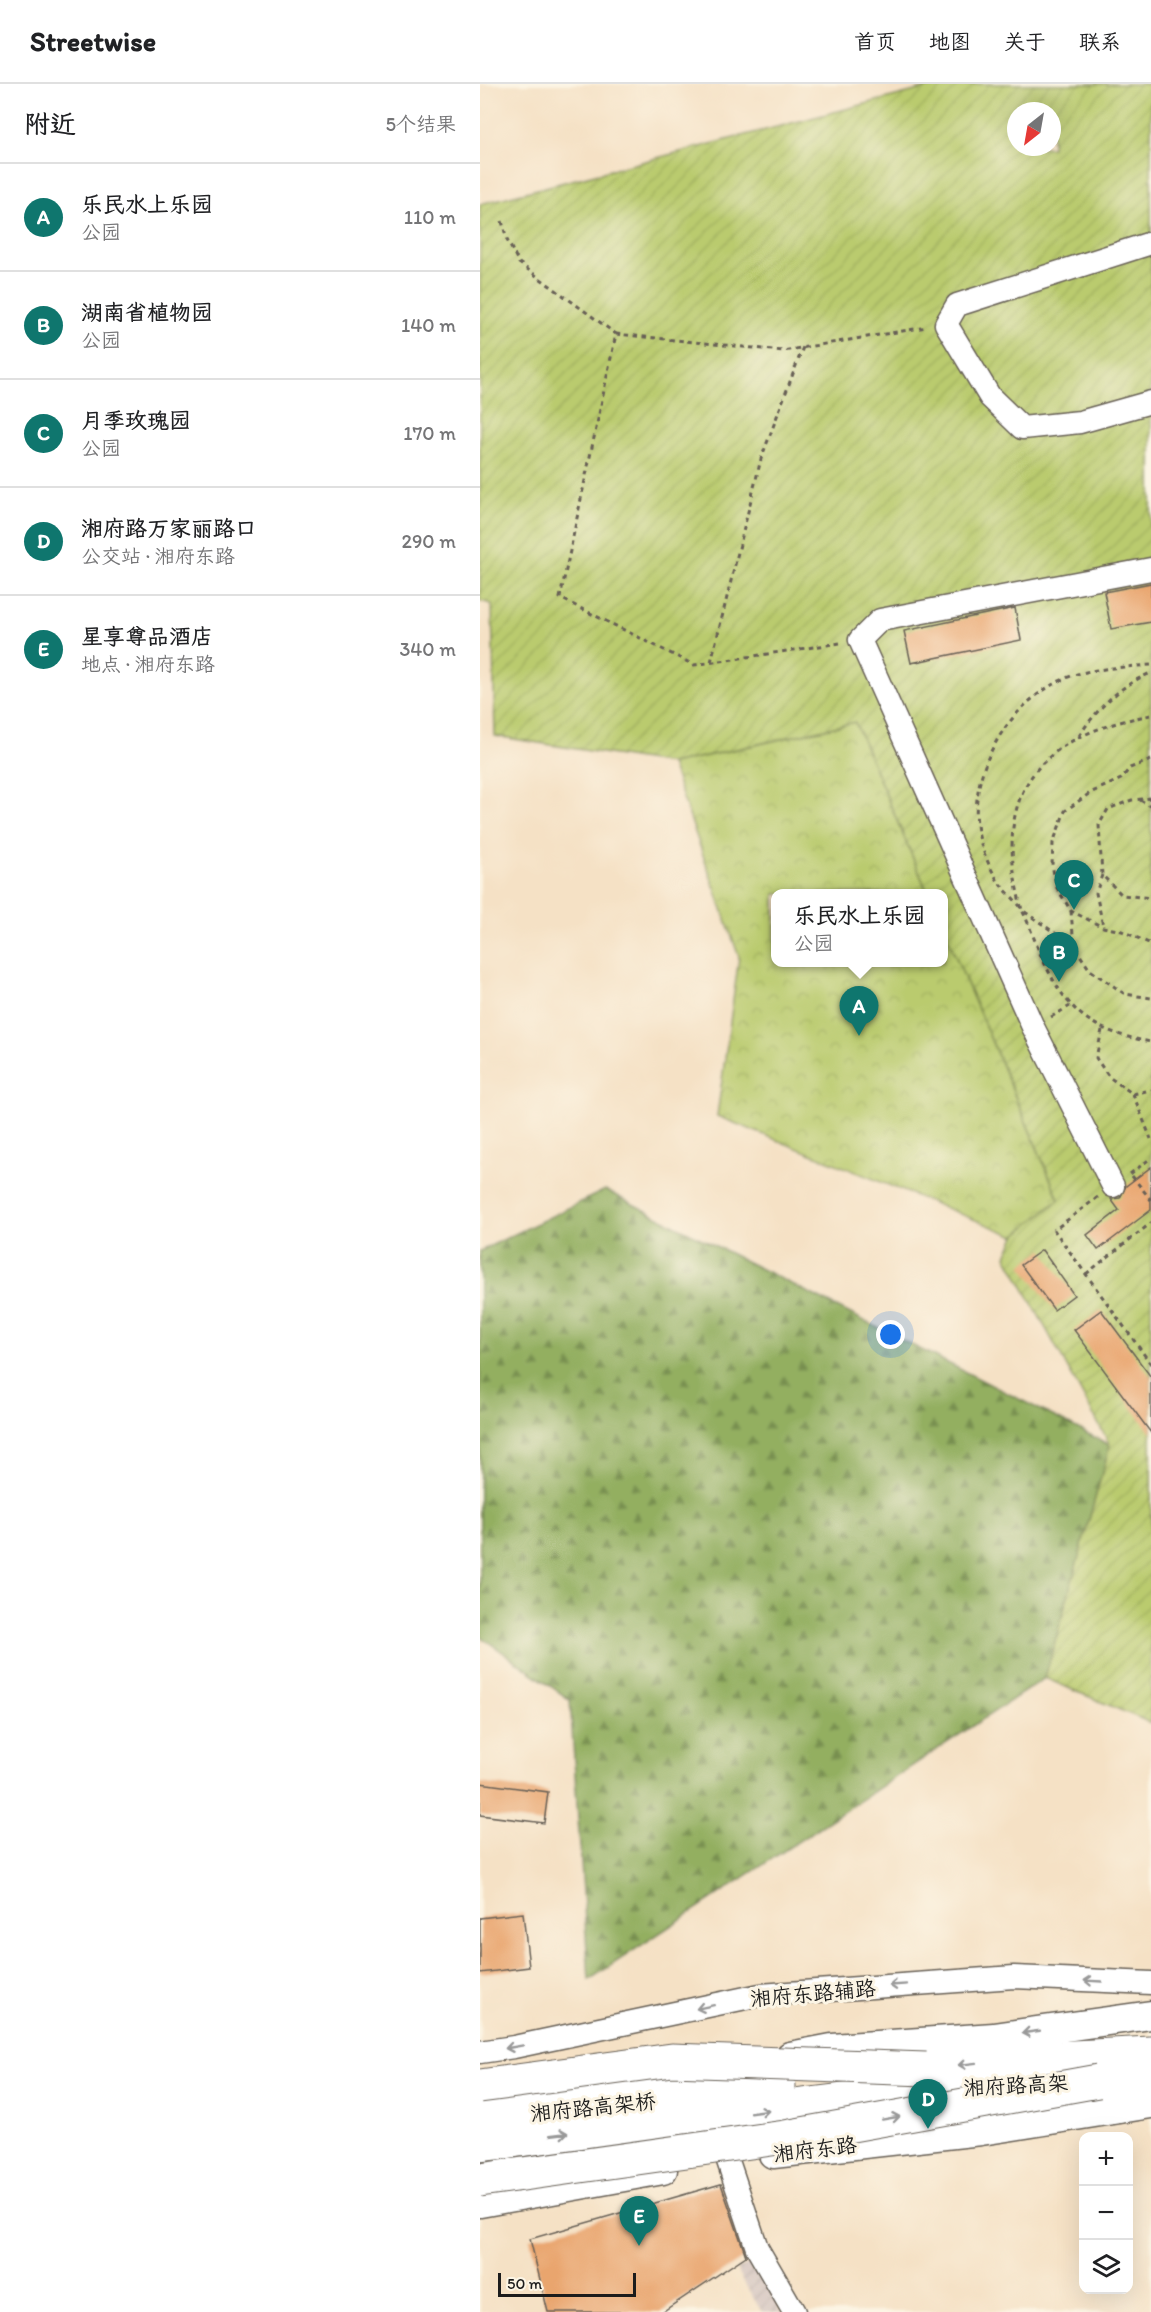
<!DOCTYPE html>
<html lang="zh">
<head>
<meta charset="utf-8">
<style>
  :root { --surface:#fff; --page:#f2f2f2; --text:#202124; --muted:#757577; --line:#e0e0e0; --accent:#0f766e }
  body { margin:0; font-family:Itim,"LXGW WenKai TC",sans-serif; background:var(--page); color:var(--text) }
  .controls { position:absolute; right:18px; bottom:18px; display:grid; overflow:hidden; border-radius:12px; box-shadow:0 6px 24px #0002 }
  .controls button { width:54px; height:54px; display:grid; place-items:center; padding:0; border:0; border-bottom:2px solid var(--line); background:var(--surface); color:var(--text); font:30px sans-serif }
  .compass { position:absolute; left:527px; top:18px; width:54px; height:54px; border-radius:50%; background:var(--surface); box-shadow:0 6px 24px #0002; rotate:211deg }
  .scale { position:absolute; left:18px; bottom:15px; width:138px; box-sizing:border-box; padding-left:6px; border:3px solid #1c1c1c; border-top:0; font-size:16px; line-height:21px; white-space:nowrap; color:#1c1c1c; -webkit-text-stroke:4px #fcf5e5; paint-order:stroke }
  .you { position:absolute; left:411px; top:1251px; width:21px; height:21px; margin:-15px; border:4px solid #fff; border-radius:50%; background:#1a73e8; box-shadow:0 0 0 9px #1a73e833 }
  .badge { display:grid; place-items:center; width:39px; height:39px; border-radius:50%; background:var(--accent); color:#fff; font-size:20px; font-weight:700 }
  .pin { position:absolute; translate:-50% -50px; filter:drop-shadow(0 2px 3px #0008) }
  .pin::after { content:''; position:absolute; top:32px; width:21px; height:18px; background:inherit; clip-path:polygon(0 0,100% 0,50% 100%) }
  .popup { position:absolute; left:291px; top:805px; width:177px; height:78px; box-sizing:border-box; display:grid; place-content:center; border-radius:12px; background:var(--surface); filter:drop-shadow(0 2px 4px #0005); font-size:20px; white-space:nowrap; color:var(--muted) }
  .popup b { font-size:22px; color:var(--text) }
  .popup::after { content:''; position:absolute; left:50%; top:100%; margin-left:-12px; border:12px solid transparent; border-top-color:var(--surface) }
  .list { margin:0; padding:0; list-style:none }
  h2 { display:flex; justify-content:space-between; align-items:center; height:78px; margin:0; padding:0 24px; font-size:26px }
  h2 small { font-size:20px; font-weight:400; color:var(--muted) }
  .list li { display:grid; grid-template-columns:39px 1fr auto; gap:18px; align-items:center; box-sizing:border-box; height:108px; padding:0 24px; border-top:2px solid var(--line) }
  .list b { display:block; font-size:22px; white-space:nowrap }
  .list p { margin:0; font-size:20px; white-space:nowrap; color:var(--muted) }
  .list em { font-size:20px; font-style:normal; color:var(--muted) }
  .icon { flex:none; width:33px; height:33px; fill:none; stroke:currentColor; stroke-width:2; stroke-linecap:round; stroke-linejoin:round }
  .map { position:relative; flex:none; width:671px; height:2228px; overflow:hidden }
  header { display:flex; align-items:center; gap:36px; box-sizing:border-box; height:84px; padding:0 30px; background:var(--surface); border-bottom:2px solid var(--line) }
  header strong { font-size:28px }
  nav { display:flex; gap:33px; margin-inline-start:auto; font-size:21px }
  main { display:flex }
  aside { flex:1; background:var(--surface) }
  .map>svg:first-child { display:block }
  .industrial { fill:url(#industrial-furrows) }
  .forest { fill:url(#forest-firs); stroke:#58663e; stroke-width:1.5 }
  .park { fill:url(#park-crowns); stroke:#6b7445; stroke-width:1.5 }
  .garden { fill:url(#garden-furrows); stroke:#6b7445; stroke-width:1.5; fill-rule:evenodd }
  .building { fill:#e9a56e }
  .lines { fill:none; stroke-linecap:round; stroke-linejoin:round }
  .minor-casing { stroke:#686157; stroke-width:25 }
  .major-casing { stroke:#686157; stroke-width:31 }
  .highway-casing { stroke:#686157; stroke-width:35 }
  .path { stroke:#686157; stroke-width:3; stroke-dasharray:4.5 4.5; stroke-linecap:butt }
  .minor { stroke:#fff; stroke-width:22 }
  .major { stroke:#fff; stroke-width:28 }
  .highway { stroke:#fff; stroke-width:33 }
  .highway-bridge-casing { stroke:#686157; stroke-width:35; stroke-linecap:butt }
  .highway-bridge { stroke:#fff; stroke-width:33 }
  .oneway { stroke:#999 }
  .labels { text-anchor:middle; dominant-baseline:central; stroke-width:6; stroke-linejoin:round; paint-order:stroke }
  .street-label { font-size:21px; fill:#1c1c1c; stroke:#fcf5e5 }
</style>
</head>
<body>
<header>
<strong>Streetwise</strong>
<nav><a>首页</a><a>地图</a><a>关于</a><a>联系</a></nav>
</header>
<main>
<aside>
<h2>附近<small>5个结果</small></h2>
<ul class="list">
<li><span class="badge">A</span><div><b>乐民水上乐园</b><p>公园</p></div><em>110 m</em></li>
<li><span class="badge">B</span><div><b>湖南省植物园</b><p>公园</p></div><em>140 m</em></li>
<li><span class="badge">C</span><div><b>月季玫瑰园</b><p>公园</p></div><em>170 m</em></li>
<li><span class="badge">D</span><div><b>湘府路万家丽路口</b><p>公交站 · 湘府东路</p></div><em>290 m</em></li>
<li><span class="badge">E</span><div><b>星享尊品酒店</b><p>地点 · 湘府东路</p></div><em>340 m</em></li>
</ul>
</aside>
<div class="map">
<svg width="671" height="2228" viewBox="0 0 671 2228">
  <defs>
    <pattern id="industrial-furrows" width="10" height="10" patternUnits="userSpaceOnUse" patternTransform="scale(1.5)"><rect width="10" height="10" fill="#d0c0bc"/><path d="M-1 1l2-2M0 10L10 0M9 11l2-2" fill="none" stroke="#b2a4a1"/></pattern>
    <pattern id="forest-firs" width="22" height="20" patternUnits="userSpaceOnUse" patternTransform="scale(1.5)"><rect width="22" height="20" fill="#93af61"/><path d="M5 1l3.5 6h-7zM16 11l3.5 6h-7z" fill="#778e4f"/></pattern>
    <pattern id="park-crowns" width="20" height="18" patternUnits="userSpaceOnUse" patternTransform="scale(1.5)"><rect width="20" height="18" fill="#bacb6e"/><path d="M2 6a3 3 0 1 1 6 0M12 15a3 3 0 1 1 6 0" fill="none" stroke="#9fae5f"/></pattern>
    <pattern id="garden-furrows" width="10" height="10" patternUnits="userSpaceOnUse" patternTransform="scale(1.5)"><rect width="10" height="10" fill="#bacb6e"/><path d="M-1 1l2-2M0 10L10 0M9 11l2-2" fill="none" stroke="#9fae5f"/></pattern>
  </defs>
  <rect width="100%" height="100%" fill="#fcf5e5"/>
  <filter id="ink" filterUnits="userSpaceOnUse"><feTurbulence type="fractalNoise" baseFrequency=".0167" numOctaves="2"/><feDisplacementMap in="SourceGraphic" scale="12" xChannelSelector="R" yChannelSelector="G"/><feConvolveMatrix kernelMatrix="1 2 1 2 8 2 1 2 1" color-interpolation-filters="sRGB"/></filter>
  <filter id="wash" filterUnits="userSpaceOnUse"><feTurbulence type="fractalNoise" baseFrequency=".008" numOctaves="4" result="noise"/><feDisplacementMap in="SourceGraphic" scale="24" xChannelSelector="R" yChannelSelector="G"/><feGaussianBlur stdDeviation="1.35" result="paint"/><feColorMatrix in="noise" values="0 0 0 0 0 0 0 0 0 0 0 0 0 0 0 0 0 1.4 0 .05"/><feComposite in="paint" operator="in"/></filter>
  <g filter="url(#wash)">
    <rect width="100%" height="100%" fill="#f5e1c5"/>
    <!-- industrial -->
    <path class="industrial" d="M275,2177L302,2228H282L256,2185Z"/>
    <!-- forest -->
    <path class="forest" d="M125,1106L630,1361L565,1594L109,1896L90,1616L0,1552V1167Z"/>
    <!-- park -->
    <path class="park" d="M375,638L448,809L295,810V878H463V843L579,1115L535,1152L237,1032L259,873L191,680Z"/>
    <!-- garden -->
    <path class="garden" d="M462,0H671V1639L565,1594L630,1361L526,1172L535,1152L579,1115L463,843V810L448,809L375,638L191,680L15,652L12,520L0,517V120ZM536,27H572V63H536Z"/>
    <g id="blocks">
      <!-- building -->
      <g class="building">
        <path d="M671,499V538L631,545L624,508Z"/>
        <path d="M535,524L541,556L431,579L424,547Z"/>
        <path d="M671,1083V1126L618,1166L607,1151L639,1126L631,1115L640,1114L646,1102Z"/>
        <path d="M562,1166L594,1211L574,1226L541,1181Z"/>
        <path d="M621,1226L671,1293V1349L594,1246Z"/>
        <path d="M0,1699L68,1708L64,1739L0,1731Z"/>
        <path d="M43,1829L49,1883L0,1889V1834Z"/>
        <path d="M241,2100L266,2172L182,2228H68L50,2155Z"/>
      </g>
    </g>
  </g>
  <g filter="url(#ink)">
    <use href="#blocks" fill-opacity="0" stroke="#686157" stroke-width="1.5"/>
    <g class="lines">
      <defs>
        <g id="minor">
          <path d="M671,159L477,221L466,240L510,313L542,344L600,338L671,318"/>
          <path d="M633,1102L553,943L380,556L400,536L671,485"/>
          <path d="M0,1968L34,1963L280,1911L534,1893L671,1899"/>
          <path d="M248,2077L277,2164L314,2228"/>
        </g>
        <g id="major">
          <path d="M310,1972L352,1964L514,1953L671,1931"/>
          <path d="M4,2018L232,1986"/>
          <path d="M293,2070L501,2047L671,2020"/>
          <path d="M0,2119L183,2086"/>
        </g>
        <g id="highway">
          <path d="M440,1986L513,1977L671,1969"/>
          <path d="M589,1999L671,1997"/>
          <path d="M0,2033L118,2024L299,2002"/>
          <path d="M0,2061L452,2005L534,2001"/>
        </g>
      </defs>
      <!-- minor casing -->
      <use href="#minor" class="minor-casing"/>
      <!-- major casing -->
      <use href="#major" class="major-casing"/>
      <!-- highway casing -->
      <use href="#highway" class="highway-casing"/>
      <!-- path -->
      <g class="path">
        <path d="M22,137L27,156L39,179L136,250"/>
        <path d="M360,559L214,581L80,514L136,250L303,267L447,243"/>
        <path d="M231,578L281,375L323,263"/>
        <path d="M671,581C647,583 618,584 594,591C529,613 479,695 502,763C506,775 513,790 520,800C527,809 538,817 543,828C551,844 556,862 564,878C589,931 615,948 671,958"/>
        <path d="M671,631C556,652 510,710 542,826L594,862L610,886L645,910L671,914"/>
        <path d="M599,652C617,625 640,601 671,589"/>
        <path d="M671,676L650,684L641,695L610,709L585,727L573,759L572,781L577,804L591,827L623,843L642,847L671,860"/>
        <path d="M671,714L652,716L628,725L619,741L622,791L642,811L671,814"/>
        <path d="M660,716L671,722"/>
        <path d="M622,791L616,809L623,842"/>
        <path d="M591,827L594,862"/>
        <path d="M571,933L590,922"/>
        <path d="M622,946L616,974L629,993L653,1010L671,1006"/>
        <path d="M653,1010L671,1055"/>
        <path d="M650,1090L671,1074"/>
        <path d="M652,1092L671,1116"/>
        <path d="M618,1113L574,1146L671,1280"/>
        <path d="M606,1190L671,1139"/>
      </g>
      <!-- minor -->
      <use href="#minor" class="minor"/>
      <!-- major -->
      <use href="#major" class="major"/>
      <!-- highway -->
      <use href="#highway" class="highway"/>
      <defs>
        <g id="highway-bridge">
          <path d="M0,2002L192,1976L446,1985"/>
          <path d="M0,2096L305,2053L618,1997"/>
        </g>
      </defs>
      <!-- highway-bridge casing -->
      <use href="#highway-bridge" class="highway-bridge-casing"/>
      <!-- highway-bridge -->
      <use href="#highway-bridge" class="highway-bridge"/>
    </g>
    <!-- one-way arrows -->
    <defs><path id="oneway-shaft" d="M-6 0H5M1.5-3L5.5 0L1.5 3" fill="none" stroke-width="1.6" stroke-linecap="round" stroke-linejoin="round" transform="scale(1.5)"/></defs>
    <g class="oneway">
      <use href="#oneway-shaft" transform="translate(613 1897) rotate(-177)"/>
      <use href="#oneway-shaft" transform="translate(418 1901) rotate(176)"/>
      <use href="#oneway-shaft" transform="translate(225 1923) rotate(168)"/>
      <use href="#oneway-shaft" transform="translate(551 1948) rotate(172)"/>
      <use href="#oneway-shaft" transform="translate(34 1963) rotate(170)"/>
      <use href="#oneway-shaft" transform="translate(487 1980) rotate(173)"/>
      <use href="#oneway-shaft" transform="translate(280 2028) rotate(-8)"/>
      <use href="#oneway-shaft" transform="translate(411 2034) rotate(-10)"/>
      <use href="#oneway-shaft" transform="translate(79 2050) rotate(-7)"/>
    </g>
  </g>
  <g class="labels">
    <!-- street labels -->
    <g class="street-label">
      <text transform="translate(333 1909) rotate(-5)">湘府东路辅路</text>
      <text transform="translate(536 2001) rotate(-3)">湘府路高架</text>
      <text transform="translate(113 2023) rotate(-6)">湘府路高架桥</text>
      <text transform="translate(335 2065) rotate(-7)">湘府东路</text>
    </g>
  </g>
</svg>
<div class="controls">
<button>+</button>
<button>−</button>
<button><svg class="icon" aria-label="layers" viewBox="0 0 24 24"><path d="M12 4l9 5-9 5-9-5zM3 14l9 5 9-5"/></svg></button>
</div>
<svg class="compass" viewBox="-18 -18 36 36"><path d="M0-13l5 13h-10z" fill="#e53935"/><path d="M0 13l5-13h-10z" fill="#757577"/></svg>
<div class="scale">50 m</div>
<div class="you"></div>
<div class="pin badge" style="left:379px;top:952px">A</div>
<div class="popup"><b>乐民水上乐园</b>公园</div>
<div class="pin badge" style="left:579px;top:898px">B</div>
<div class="pin badge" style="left:594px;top:826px">C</div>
<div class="pin badge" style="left:448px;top:2045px">D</div>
<div class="pin badge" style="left:159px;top:2162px">E</div>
</div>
</main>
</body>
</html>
